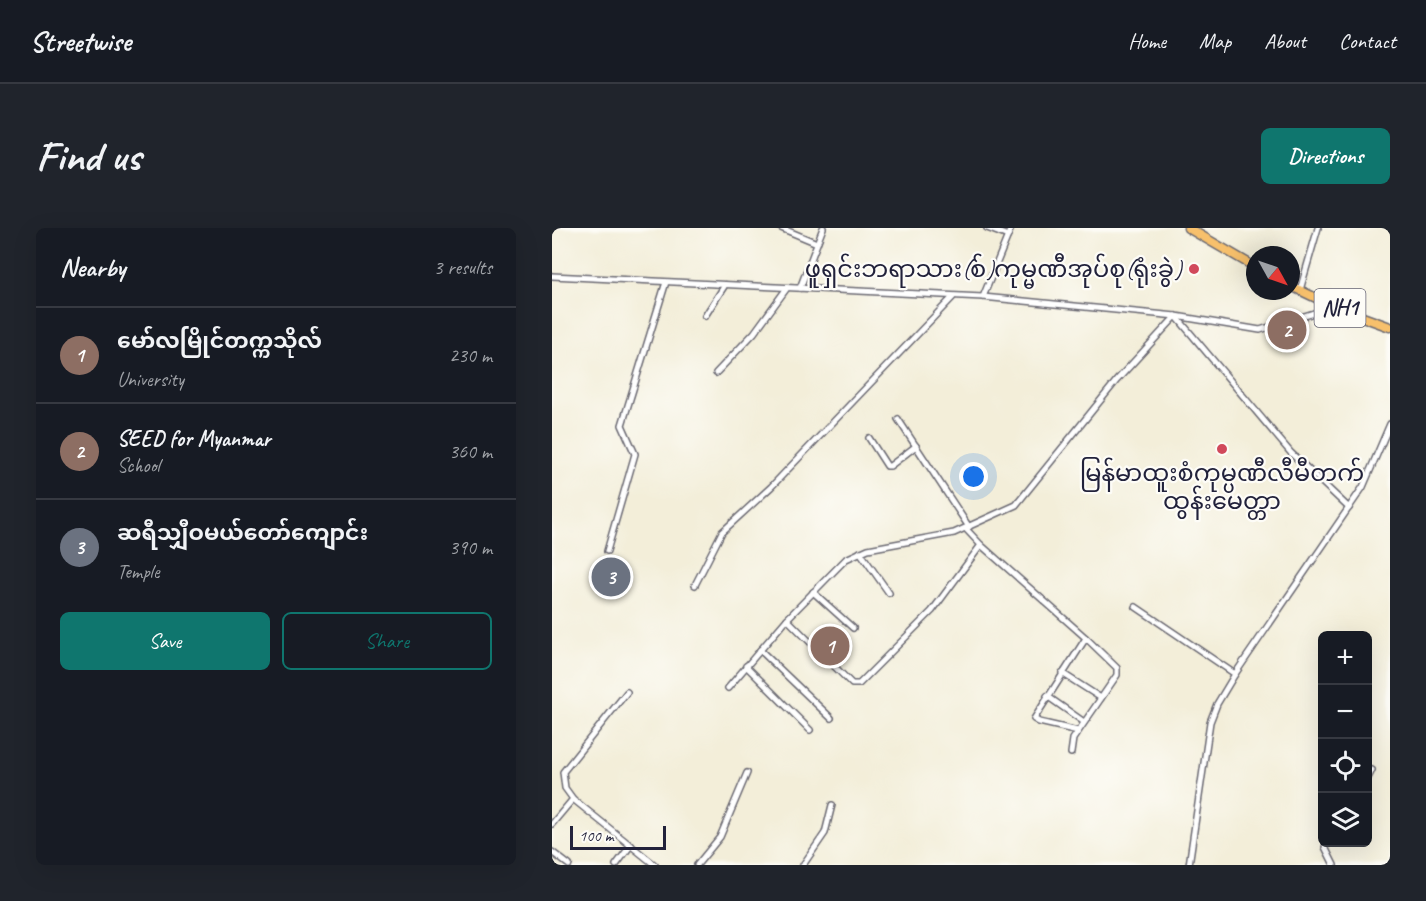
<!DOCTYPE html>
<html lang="en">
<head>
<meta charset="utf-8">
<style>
  :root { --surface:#171b24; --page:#20242c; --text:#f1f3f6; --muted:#9ea1a6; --line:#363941; --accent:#0f766e }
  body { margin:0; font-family:Caveat,"Noto Sans Myanmar",sans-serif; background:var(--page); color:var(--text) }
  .controls { position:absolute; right:18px; bottom:18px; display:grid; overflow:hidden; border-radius:9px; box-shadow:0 6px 24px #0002 }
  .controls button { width:54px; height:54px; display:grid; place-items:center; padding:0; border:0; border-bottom:2px solid var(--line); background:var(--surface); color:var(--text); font:30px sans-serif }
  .compass { position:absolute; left:694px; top:18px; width:54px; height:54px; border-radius:50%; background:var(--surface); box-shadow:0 6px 24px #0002; rotate:130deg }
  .scale { position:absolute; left:18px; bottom:15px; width:96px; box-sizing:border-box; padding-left:6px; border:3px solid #22223b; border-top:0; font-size:16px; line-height:21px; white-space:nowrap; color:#22223b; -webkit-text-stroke:4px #fdfcf7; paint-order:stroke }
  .you { position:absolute; left:422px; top:249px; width:21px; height:21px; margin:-15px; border:4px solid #fff; border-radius:50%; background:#1a73e8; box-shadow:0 0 0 9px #1a73e833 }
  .badge { display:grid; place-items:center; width:39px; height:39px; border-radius:50%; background:var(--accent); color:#fff; font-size:20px; font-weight:700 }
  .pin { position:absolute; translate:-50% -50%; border:3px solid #fff; box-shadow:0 2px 6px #0006 }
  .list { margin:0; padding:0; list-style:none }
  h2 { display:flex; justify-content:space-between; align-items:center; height:78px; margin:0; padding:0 24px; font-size:26px }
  h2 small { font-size:20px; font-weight:400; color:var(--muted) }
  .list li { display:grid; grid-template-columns:39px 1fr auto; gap:18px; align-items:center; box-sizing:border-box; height:96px; padding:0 24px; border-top:2px solid var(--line) }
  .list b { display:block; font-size:22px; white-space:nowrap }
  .list p { margin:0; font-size:20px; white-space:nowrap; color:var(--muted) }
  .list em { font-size:20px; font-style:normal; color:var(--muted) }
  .actions { display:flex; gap:12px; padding:18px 24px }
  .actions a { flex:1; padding:14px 0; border:2px solid var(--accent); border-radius:9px; text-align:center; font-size:21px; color:var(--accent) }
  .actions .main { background:var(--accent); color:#fff }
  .icon { flex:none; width:33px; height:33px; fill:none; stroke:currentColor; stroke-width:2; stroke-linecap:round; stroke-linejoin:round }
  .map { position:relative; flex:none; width:838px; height:637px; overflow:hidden; border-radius:9px }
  header { display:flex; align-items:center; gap:36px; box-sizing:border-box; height:84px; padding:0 30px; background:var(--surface); border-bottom:2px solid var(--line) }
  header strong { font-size:28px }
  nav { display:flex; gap:33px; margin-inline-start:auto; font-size:21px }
  .intro { display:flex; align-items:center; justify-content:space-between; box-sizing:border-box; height:144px; padding:0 36px }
  h1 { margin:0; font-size:42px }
  .button { padding:15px 27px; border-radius:9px; background:var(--accent); color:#fff; font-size:21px; font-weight:700 }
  main { display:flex; gap:36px; padding:0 36px }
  aside { flex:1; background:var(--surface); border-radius:9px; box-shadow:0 6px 24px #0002 }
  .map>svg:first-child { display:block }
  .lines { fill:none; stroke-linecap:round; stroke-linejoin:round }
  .minor-casing { stroke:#6b6972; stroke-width:8 }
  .trunk-casing { stroke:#6b6972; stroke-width:11 }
  .minor { stroke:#fff; stroke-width:5 }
  .trunk { stroke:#f7c06c; stroke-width:8 }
  .poi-dot { fill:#d1495b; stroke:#fdfcf7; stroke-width:2 }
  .labels { text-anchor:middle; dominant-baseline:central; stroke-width:4.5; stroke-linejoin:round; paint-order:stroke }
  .shield { fill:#fdfcf7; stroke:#646373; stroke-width:1.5 }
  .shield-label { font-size:22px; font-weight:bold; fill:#22223b }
  .poi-label { font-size:24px; fill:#22223b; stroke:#fdfcf7; text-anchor:end }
</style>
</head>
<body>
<header>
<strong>Streetwise</strong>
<nav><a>Home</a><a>Map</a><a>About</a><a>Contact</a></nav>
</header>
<div class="intro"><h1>Find us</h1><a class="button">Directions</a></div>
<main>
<aside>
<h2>Nearby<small>3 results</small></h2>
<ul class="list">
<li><span class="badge" style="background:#8d6e63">1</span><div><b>မော်လမြိုင်တက္ကသိုလ်</b><p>University</p></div><em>230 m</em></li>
<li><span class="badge" style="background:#8d6e63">2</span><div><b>SEED for Myanmar</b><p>School</p></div><em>360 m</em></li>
<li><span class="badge" style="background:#6b7280">3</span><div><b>ဆရီသျှီဝမယ်တော်ကျောင်း</b><p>Temple</p></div><em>390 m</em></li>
</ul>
<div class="actions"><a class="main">Save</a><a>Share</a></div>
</aside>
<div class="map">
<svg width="838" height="637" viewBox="0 0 838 637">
  <rect width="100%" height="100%" fill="#fdfcf7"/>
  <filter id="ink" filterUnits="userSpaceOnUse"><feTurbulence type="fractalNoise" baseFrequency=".0167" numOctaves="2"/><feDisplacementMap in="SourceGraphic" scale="12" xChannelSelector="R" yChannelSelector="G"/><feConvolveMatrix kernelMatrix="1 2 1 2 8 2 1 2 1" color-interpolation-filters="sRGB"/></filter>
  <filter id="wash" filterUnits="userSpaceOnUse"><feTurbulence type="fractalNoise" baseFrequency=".008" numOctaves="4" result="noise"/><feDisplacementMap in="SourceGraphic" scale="24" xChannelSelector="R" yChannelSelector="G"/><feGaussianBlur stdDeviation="1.35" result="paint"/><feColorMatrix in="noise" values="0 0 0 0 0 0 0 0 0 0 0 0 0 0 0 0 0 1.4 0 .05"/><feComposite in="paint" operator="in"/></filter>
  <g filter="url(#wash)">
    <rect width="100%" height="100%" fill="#f3eed9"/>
  </g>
  <g filter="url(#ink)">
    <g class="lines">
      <defs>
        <g id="minor">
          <path d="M229,0L265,15"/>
          <path d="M435,0L456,8"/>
          <path d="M0,48L431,69L624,88L708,102L781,79"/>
          <path d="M248,60L271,0"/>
          <path d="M748,62L766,0"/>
          <path d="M431,69L459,0"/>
          <path d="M153,88L173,57"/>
          <path d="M164,145L202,105L235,60"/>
          <path d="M346,191L417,299"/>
          <path d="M317,210L335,238H338L364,218"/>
          <path d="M414,301L429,317L534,410L565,440V447L521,511L519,525"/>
          <path d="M55,323L83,226L70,197L114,54"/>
          <path d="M308,324L337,365"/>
          <path d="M143,357L170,304L219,259L401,69"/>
          <path d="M261,364L301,400"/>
          <path d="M584,379L683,446"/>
          <path d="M235,391L300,456H307L380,383L429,317"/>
          <path d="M208,422L279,490"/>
          <path d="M194,438L258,502"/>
          <path d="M510,445L549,470"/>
          <path d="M176,460L235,391L294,331L316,321L402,305L464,277L565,152L624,88L739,225L797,280"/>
          <path d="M495,468L532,494"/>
          <path d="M526,503L487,494L482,491L534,410"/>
          <path d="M816,550L820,542"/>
          <path d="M21,571L13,560L11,544L75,464"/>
          <path d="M0,596L21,571L103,637"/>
          <path d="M776,614L773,619L782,637"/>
          <path d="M0,624L17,637"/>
          <path d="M64,637L79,617"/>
          <path d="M145,637L168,609L195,545"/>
          <path d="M251,637L273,605L280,577"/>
          <path d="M637,637L658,494L665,476L683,446L811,259L838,196"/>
        </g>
        <g id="trunk">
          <path d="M636,0L703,39"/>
          <path d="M739,58L783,79L838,99"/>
        </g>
      </defs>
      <!-- minor casing -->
      <use href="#minor" class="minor-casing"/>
      <!-- trunk casing -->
      <use href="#trunk" class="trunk-casing"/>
      <!-- minor -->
      <use href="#minor" class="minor"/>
      <!-- trunk -->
      <use href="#trunk" class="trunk"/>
    </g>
  </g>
  <!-- markers -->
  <g class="poi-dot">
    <circle cx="642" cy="41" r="6"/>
    <circle cx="670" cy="221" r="6"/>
  </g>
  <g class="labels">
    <!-- shield labels -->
    <rect class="shield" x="762.5" y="61" width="51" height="38" rx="4.5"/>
    <g class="shield-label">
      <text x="788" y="80">NH1</text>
    </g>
    <!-- poi labels -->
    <g class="poi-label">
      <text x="630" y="41">ဖူရှင်းဘရာသား(စ်)ကုမ္မဏီအုပ်စု(ရုံးခွဲ)</text>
      <text x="670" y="245" text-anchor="middle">မြန်မာထူးစံကုမ္ပဏီလီမီတက်<tspan x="670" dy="28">ထွန်းမေတ္တာ</tspan></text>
    </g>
  </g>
</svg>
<div class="controls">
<button>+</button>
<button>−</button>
<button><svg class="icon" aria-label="locate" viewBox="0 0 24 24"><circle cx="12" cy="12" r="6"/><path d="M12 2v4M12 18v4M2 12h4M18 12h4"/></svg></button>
<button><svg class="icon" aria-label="layers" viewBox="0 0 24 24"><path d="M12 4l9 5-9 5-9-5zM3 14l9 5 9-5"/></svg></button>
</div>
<svg class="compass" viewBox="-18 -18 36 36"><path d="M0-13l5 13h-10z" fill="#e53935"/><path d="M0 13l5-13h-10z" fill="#9ea1a6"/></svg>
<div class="scale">100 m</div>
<div class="you"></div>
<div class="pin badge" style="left:278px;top:418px;background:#8d6e63">1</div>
<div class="pin badge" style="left:735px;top:102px;background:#8d6e63">2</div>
<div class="pin badge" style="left:59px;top:349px;background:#6b7280">3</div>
</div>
</main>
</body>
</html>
